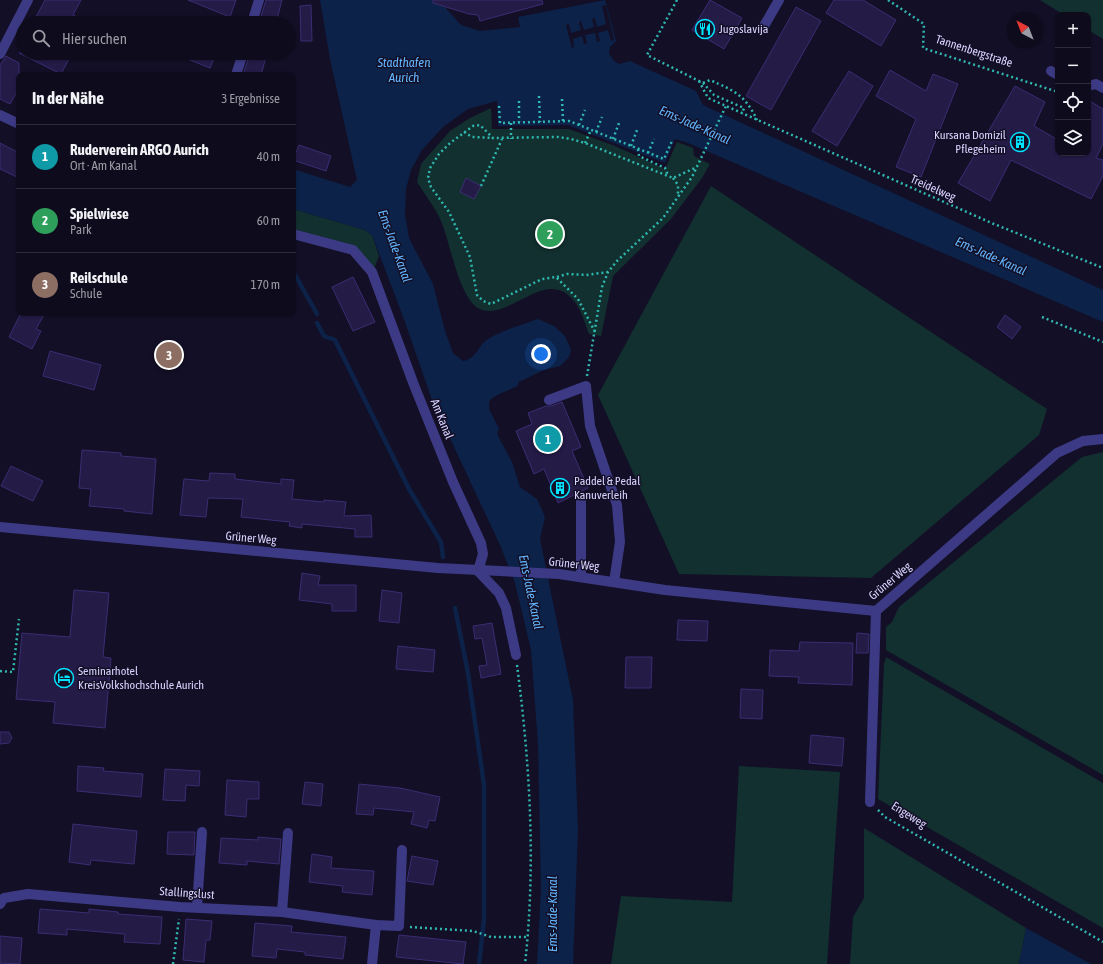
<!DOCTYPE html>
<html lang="de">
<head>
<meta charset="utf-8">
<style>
  :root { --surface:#0e0b1c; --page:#1c1929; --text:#f1f3f6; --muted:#9b9ba3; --line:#2e2b3b; --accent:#00e5ff }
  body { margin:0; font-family:"Asap Condensed",sans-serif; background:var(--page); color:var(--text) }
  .controls { position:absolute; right:12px; top:12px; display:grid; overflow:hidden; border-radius:8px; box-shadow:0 1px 3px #0004 }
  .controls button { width:36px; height:36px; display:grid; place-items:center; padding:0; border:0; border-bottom:1px solid var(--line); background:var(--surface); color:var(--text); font:20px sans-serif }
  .compass { position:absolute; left:1007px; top:12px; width:36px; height:36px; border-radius:50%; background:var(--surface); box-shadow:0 1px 3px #0004; rotate:318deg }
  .you { position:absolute; left:541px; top:354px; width:14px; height:14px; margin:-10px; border:3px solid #fff; border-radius:50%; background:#1a73e8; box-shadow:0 0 0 6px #1a73e833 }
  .badge { display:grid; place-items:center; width:26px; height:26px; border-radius:50%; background:var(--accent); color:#fff; font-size:13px; font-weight:700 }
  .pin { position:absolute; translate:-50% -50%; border:2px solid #fff; box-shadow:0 1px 4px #0006 }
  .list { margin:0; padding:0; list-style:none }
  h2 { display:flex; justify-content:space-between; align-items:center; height:52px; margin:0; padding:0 16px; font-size:17px }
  h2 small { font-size:13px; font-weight:400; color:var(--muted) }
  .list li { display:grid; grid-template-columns:26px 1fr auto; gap:12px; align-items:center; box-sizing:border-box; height:64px; padding:0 16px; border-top:1px solid var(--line) }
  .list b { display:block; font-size:15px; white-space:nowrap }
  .list p { margin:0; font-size:13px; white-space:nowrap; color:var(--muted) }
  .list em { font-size:13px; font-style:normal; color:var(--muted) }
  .icon { flex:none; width:22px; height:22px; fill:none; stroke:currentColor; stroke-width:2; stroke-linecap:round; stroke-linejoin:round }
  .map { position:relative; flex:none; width:1103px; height:964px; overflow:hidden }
  .search { position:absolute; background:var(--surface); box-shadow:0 1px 3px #0004; left:16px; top:16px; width:280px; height:44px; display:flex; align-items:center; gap:10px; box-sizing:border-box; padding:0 14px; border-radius:22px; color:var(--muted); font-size:15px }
  .panel { position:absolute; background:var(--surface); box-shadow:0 1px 3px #0004; left:16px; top:72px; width:280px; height:244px; border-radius:8px }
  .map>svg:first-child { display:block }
  .green { fill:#12302f }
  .water { fill:#0c2248 }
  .pier { fill:#130f26 }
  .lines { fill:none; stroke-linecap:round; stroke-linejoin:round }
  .stream { stroke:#0c2248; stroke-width:4.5 }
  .building { fill:#241b47; stroke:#3b2d73 }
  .path { stroke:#2fb8b0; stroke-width:2.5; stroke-dasharray:2 3; stroke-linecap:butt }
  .minor { stroke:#3d3a85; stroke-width:10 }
  .labels { text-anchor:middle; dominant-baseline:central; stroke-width:3; stroke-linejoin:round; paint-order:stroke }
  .poi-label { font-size:12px; fill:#d9d4ff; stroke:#130f26; text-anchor:start }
  .street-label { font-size:12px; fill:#d9d4ff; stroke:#130f26 }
  .water-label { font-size:13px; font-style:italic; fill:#62b6ff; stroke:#130f26 }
</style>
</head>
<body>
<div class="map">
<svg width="1103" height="964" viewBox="0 0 1103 964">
  <rect width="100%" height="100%" fill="#130f26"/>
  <!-- green -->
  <g class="green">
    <path d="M1040,0H1103V39L1088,30V15H1064Z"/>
    <path d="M491,108L492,129H569L615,146L665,169L677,142L693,148L694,156L710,164L702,178L671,219L613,276L601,336L589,334C585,324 581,309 574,301C546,265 509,322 480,309C459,300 450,241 441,221C435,207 425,195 417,182L421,164L450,131L470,118Z"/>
    <path d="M711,186L1047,409L1039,435L871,578L679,574L598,395Z"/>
    <path d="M293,209L365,230L372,235L379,256L374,269L364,255L352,245L293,229Z"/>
    <path d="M1103,452V775L886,650V627L892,622L899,607L1082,457Z"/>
    <path d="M886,657L1103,783V928L878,799L884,664Z"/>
    <path d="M739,766L840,772L827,964H611L621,896L732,902Z"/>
    <path d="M864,828L1026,928L1019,964H850L853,917L864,898Z"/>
  </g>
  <!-- water -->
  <g class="water">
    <path d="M320,0H433L444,6L461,25L480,31L520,27L518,17L605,0L616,41L610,47L609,53L614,61L619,64L630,61L696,91L703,105L1103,290V322L688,143L675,139L665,163L568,125L498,126L497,101L468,109L443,127L422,150L411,170L406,189L405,214L409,238L433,284L445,331L453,353L463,361C477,359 477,346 488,339C503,330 522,325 538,319L554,326L565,336L571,350L569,357L560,366L544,370L519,382L518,386C488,400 482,396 499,428L497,434L512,462L520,487L537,499L545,517L540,539L573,700L578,829L573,964H537L541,890L538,744L531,650L515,583L500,545L432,400L405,322L372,235L365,230L293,209V169L350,187L357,180L330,59Z"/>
    <path d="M1026,928L1091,964H1019Z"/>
  </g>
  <!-- pier -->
  <g class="pier">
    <path d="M606,5L614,40L611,41L608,30L598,33L600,41L597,42L595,33L585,35L587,44H584L582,36L573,39L574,47L572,48L566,25L569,24L571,33L581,30L579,22L581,21L584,30L594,27L592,19L595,18L597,27L606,24L602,6Z"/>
    <path d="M552,368L550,370L521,384L519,387L493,399L491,403V408L501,427L499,428L489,409V402L492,398L518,386L519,382Z"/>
  </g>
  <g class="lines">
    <!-- stream -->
    <g class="stream">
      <path d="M294,273L317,314"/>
      <path d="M317,323L324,336L335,340L409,489L441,542L443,557"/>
      <path d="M455,608L468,673L484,785V919L479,964"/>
    </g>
  </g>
  <!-- building -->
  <g class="building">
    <path d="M45,0H81L73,15L89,23H48L36,17Z"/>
    <path d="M188,0H236L230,17Z"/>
    <path d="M266,0H282L276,23H259Z"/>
    <path d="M433,0H542L543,4L480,21L478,15L469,14L433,3Z"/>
    <path d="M710,0L742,18L724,49L692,30Z"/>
    <path d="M834,0H863L896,20L881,46L826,13Z"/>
    <path d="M311,5L312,41H301L300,6Z"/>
    <path d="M796,7L821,21L771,110L746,96Z"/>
    <path d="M19,53H72L61,74Z"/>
    <path d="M173,53H216L210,68Z"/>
    <path d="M250,53H267L261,75H243Z"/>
    <path d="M6,56L19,63V88L10,104L0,99V65Z"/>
    <path d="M890,70L926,91L933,74L958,84L921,177L896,167L916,119L876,96Z"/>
    <path d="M849,71L873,86L837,146L812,131Z"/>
    <path d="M1015,86L1045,102L1034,126L1058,140V153H1088V100L1103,109V144L1096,158L1103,160V176L1091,199L1011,160L990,201L958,183Z"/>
    <path d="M0,143L19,153V178L0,169Z"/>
    <path d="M299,145L331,156L326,171L293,160Z"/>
    <path d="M466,178L481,186L474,199L460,192Z"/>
    <path d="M353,277L375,322L353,331L332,287Z"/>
    <path d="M21,313H45L36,329L41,331L32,349L9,337Z"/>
    <path d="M1005,315L1021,327L1012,339L997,327Z"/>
    <path d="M50,351L101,365L94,390L43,376Z"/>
    <path d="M562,402L581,447L572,451L588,488L558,503L544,469L534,474L516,431L532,424L528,413L546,406H551Z"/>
    <path d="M82,450L121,453V456L156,459L152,514L124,511V509L89,506L91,489L79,488Z"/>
    <path d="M11,466L43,481L33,501L1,486Z"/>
    <path d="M210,473L235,474V479L281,484V479L294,480L292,499L324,502V500L346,502L344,516L371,515L372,537H355V529L302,524V528L289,526L290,522L241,517L243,499L208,498L206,517L180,515L184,479L209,481Z"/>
    <path d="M302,573L320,576L318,585H356V611H332V604L299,600Z"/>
    <path d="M74,590L109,593L103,657L111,658L105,728L53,723L55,702L16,699L22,633L70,637Z"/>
    <path d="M382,590L402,593L399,623L379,621Z"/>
    <path d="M678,620L708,621L707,641L677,640Z"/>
    <path d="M492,623L501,674L481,678L479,666L487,665L482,638L475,639L473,626Z"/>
    <path d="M857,633L869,634L868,653H856Z"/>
    <path d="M800,642L853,643L852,685L798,683L799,677L769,676L770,650L799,651Z"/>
    <path d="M398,646L435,650L433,672L396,669Z"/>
    <path d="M626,657H652L651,688H625Z"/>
    <path d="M741,689L763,690L762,719L740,718Z"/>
    <path d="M0,732H9L12,738L9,743L0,744Z"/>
    <path d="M811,735L844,738L842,766L809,763Z"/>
    <path d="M78,766L104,768L103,771L143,774L141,797L77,791Z"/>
    <path d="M165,769L200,771L199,786L186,785L185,801L163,800Z"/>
    <path d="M227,780L259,782V799H247L246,817L225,815Z"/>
    <path d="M305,782L323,784L321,806L302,804Z"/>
    <path d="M359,784L400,788L440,797L435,821L429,820L427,828L411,824L414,812L374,808L373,815L356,814Z"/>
    <path d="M73,824L137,831L134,864L91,860L90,865L69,862Z"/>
    <path d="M168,832H195L194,855L167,854Z"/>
    <path d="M258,837L281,839L279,864L247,861V865L219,863L221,838L258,840Z"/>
    <path d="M312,854L332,857L331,868L374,871L372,895L342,892L343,886L309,882Z"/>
    <path d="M412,856L438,861L433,885L407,881Z"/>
    <path d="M40,909L89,913V909L118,912V914L162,917L160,944L124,942L125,934L67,929V935L38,933Z"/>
    <path d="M186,919L212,921L210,940H206L204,962L183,960Z"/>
    <path d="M255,923L292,926L291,932L346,937L343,959L305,955V952L277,949L276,958L252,956Z"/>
    <path d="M399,935L466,942L463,964L396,957Z"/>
    <path d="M0,936L22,938L20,964L0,963Z"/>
  </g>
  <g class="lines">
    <!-- path -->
    <g class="path">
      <path d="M677,0L647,55L703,83L714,95L744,108L742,114"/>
      <path d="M888,0L924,24L923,48L1058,92"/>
      <path d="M699,81L708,98L726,106L994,224L1103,268"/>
      <path d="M703,83L710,80C735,91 745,95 757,120"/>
      <path d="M539,96L540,122"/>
      <path d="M562,99L563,121"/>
      <path d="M519,101V122"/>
      <path d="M499,106L500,123L569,121L664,159L672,141"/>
      <path d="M511,123V139"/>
      <path d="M579,125L585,110"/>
      <path d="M464,132L472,137L493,138"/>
      <path d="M596,132L602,117"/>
      <path d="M613,139L619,123"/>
      <path d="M585,143L591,130"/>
      <path d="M631,146L637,130"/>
      <path d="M638,149L639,156L665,168L667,172L666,176"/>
      <path d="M648,153L654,139"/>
      <path d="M673,178L678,185V195"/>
      <path d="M481,186L502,139"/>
      <path d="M557,277L567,274L586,275L608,272"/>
      <path d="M1042,317L1103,342"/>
      <path d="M595,332L578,299L556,277L542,279L491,304L483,301L477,295L470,257L449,212L431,187L428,178L430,168L439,154L450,143L473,126L480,125L493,138L558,137L571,139L585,143L673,178L697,167"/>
      <path d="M587,376L602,287L608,272L617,261L663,218L692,177L726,106"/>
      <path d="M517,665C530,764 536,865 525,964"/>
      <path d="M0,671L13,672L19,619"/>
      <path d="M878,810L885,817L1103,942"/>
      <path d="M410,927L473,931L491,937H528"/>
      <path d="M173,964L179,919"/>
    </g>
    <!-- minor -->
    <g class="minor">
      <path d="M252,23L259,0"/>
      <path d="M764,26L779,0"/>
      <path d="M0,54L28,0"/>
      <path d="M1051,71L1058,75"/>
      <path d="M236,75L243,53"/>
      <path d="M1088,86L1096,84L1103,88"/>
      <path d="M0,115L19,124"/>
      <path d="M293,234L353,250L372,272L414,385L453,482L481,543L483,554L478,571"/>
      <path d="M549,400L586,386L590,426L617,505L620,542L614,582"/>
      <path d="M581,499V577"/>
      <path d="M0,527L438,568L559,574L665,590L876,611L1057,453L1083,441L1103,439"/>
      <path d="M478,571L499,593L506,608L516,655"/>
      <path d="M870,802L876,611"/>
      <path d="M0,904L4,898L28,894L180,907L282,912L376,925L399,926L402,850"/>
      <path d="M197,907L202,832"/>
      <path d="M282,912L288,833"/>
      <path d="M372,964L376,925"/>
    </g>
  </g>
  <!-- icons -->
  <defs>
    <symbol id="restaurant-ring" viewBox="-11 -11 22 22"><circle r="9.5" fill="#130f26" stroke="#00e5ff" stroke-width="1.5"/><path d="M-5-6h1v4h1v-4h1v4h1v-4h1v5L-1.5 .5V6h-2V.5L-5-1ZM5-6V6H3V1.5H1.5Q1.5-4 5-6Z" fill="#00e5ff"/></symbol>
    <symbol id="building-ring" viewBox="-11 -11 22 22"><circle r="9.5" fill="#130f26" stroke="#00e5ff" stroke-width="1.5"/><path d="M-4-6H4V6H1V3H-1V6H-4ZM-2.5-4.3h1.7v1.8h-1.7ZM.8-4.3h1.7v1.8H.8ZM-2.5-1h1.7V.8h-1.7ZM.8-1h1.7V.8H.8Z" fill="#00e5ff"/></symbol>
    <symbol id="hotel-ring" viewBox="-11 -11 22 22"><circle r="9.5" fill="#130f26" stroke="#00e5ff" stroke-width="1.5"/><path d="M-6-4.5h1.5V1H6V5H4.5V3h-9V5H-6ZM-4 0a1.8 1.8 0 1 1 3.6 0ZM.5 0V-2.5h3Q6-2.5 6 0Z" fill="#00e5ff"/></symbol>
  </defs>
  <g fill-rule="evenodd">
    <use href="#restaurant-ring" x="694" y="18" width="22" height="22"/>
    <use href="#building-ring" x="1009" y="131" width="22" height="22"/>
    <use href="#building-ring" x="549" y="477" width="22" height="22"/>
    <use href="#hotel-ring" x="53" y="667" width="22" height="22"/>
  </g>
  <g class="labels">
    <!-- poi labels -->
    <g class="poi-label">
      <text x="719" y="29">Jugoslavija</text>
      <text x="1006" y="135" text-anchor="end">Kursana Domizil<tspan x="1006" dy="14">Pflegeheim</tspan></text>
      <text x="574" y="481">Paddel &amp; Pedal<tspan x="574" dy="14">Kanuverleih</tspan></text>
      <text x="78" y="671">Seminarhotel<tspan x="78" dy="14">KreisVolkshochschule Aurich</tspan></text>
    </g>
    <!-- street labels -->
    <g class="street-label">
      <text transform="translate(974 51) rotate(18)">Tannenbergstraße</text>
      <text transform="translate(933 188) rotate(24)">Treidelweg</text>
      <text transform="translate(442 419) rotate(68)">Am Kanal</text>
      <text transform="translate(251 538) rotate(5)">Grüner Weg</text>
      <text transform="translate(574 564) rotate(6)">Grüner Weg</text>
      <text transform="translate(890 581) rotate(-40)">Grüner Weg</text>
      <text transform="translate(909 815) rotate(32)">Engeweg</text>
      <text transform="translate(187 893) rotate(4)">Stallingslust</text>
    </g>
    <!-- water labels -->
    <g class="water-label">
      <text x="404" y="62">Stadthafen<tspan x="404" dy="15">Aurich</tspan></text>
      <text transform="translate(695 125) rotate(24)">Ems-Jade-Kanal</text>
      <text transform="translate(395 246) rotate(70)">Ems-Jade-Kanal</text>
      <text transform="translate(991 256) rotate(24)">Ems-Jade-Kanal</text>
      <text transform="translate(531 592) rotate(78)">Ems-Jade-Kanal</text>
      <text transform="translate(552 914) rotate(-90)">Ems-Jade-Kanal</text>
    </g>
  </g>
</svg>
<div class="controls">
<button>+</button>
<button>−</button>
<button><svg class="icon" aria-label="locate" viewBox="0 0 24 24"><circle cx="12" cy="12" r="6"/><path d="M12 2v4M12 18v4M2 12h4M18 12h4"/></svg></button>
<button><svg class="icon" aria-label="layers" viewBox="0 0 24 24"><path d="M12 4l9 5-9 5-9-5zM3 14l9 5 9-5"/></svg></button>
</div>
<svg class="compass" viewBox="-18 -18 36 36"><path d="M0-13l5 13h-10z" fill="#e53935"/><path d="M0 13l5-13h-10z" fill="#9b9ba3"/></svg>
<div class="you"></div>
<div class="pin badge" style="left:548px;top:439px;background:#0f9aa8">1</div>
<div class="pin badge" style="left:550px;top:234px;background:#2e9e5b">2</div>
<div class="pin badge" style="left:169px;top:355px;background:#8d6e63">3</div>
<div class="search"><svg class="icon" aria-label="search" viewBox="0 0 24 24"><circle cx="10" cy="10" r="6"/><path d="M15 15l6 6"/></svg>Hier suchen</div>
<section class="panel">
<h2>In der Nähe<small>3 Ergebnisse</small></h2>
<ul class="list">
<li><span class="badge" style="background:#0f9aa8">1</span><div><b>Ruderverein ARGO Aurich</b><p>Ort · Am Kanal</p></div><em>40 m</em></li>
<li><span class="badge" style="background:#2e9e5b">2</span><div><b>Spielwiese</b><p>Park</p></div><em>60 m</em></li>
<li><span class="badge" style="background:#8d6e63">3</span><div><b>Reilschule</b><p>Schule</p></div><em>170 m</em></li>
</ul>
</section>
</div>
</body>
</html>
